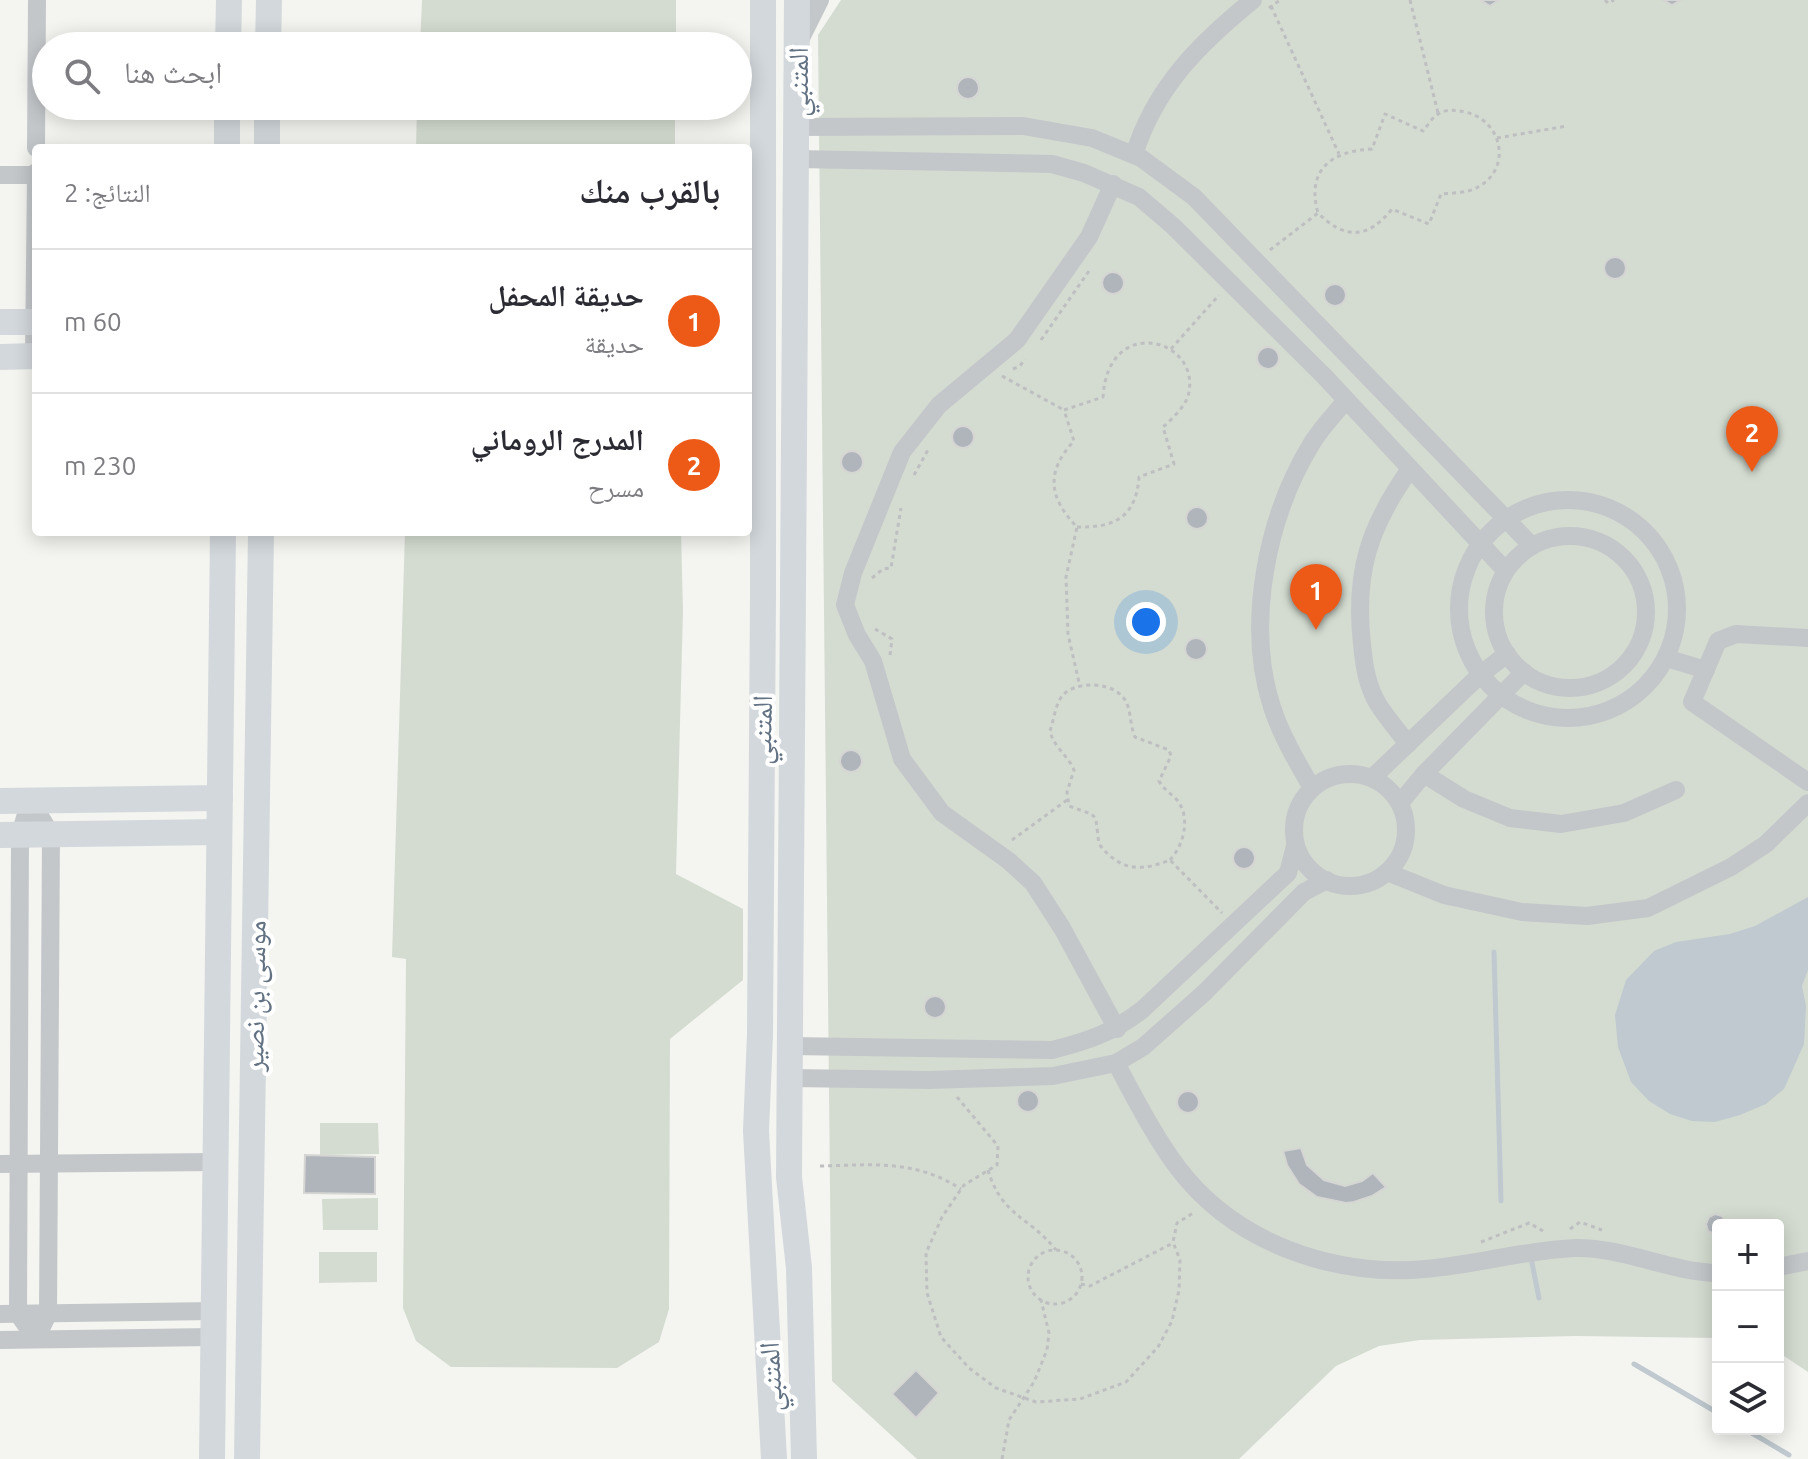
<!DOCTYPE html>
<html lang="ar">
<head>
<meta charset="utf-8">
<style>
  :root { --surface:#fff; --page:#f2f2f3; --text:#2b2b33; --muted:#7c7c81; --line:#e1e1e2; --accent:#ed5a18 }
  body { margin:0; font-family:Ubuntu,"Noto Naskh Arabic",sans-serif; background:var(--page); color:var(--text); direction:rtl }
  .controls { position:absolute; right:24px; bottom:24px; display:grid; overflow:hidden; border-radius:8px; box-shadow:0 4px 20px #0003 }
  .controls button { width:72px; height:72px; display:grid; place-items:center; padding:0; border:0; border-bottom:2px solid var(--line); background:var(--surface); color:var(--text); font:40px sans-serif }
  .you { position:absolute; left:1146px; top:622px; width:28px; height:28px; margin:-20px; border:6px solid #fff; border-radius:50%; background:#1a73e8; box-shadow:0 0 0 12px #1a73e833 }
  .badge { display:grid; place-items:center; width:52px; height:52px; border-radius:50%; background:var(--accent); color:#fff; font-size:26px; font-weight:700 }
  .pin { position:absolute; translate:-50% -66px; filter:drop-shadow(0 2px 4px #0008) }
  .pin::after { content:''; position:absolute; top:42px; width:28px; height:24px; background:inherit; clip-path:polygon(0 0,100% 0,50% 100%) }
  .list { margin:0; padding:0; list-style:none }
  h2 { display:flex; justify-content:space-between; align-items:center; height:104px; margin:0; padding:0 32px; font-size:34px }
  h2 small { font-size:26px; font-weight:400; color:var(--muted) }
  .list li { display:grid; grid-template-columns:52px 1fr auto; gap:24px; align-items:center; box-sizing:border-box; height:144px; padding:0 32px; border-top:2px solid var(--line) }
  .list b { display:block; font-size:30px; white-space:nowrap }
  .list p { margin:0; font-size:26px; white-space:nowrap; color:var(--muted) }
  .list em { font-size:26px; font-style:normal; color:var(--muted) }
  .icon { flex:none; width:44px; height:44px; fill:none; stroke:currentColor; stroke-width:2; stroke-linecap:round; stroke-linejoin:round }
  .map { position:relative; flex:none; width:1808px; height:1459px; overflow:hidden; direction:ltr }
  .search { position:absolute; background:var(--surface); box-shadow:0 4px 20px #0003; left:32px; top:32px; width:720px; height:88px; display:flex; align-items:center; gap:20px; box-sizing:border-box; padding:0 28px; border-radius:44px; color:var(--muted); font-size:30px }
  .panel { position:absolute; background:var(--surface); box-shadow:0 4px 20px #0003; left:32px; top:144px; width:720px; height:392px; border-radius:8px; direction:rtl }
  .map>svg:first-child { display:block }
  .green { fill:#d4dcd1 }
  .water { fill:#bfc9cf }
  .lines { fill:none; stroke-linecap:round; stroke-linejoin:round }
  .stream { stroke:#bfc9cf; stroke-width:5 }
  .building { fill:#afb5bb; stroke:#d5d6d3; stroke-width:2 }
  .path { stroke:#bdbfc1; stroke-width:3; stroke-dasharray:4 4; stroke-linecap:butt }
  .street { stroke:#c4c7ca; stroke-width:18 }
  .secondary { stroke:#d3d8dc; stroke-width:26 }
  .labels { text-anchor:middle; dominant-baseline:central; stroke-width:8; stroke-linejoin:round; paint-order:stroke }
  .street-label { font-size:28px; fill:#627283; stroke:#fff }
</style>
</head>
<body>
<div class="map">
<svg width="1808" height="1459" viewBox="0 0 1808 1459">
  <rect width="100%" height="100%" fill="#f4f5f0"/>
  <!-- green -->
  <g class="green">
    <path d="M422,0H676V46H420Z"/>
    <path d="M841,0H1808V1372L1778,1352V1225H1718V1338L1576,1336L1420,1340L1379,1346L1336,1366L1239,1459H917L832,1381L818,35Z"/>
    <path d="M417,106H675V148H416Z"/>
    <path d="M405,532H681L683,611L676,874L743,909V980L670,1039L669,1309L659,1342L617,1368L451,1367L416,1341L403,1308L406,959L392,957Z"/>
    <path d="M378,1123L379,1154L320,1155V1123Z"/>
    <path d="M378,1198V1230H323L322,1199Z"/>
    <path d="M319,1252H377V1282L319,1283Z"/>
  </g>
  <!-- water -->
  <path class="water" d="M1808,897V970L1802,986L1806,1006L1804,1044L1784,1089L1766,1104L1740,1115L1715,1122L1692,1121L1670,1114L1649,1101L1631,1082L1618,1047L1615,1015L1626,980L1654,951L1676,942L1730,934L1755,926Z"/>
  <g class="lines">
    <!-- stream -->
    <g class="stream">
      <path d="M1494,952L1501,1201"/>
      <path d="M1531,1258L1539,1298"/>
      <path d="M1634,1364L1718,1413"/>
      <path d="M1745,1429L1789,1455"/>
    </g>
  </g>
  <!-- building -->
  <g class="building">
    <path d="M1480,0H1499L1490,6Z"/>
    <path d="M1681,0L1672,5L1663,0Z"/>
    <circle cx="968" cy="88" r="11"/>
    <circle cx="1615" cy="268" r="11"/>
    <circle cx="1113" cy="283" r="11"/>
    <circle cx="1335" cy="295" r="11"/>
    <circle cx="1268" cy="358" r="11"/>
    <circle cx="963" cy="437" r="11"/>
    <circle cx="852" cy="462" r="11"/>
    <circle cx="1197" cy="518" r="11"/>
    <circle cx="1196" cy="649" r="11"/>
    <circle cx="851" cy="761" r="11"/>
    <circle cx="1244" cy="858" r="11"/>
    <circle cx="935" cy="1007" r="11"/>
    <circle cx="1028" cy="1101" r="11"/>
    <circle cx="1188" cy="1102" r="11"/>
    <path d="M1301,1148L1307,1165L1324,1180L1345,1186L1362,1181L1373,1173L1386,1187L1372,1196L1354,1202L1346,1203L1317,1197L1299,1184L1287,1165L1283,1151Z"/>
    <path d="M305,1155L375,1157V1194L304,1193Z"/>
    <path d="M1715,1214L1722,1216L1727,1224L1718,1225L1716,1235L1708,1231L1706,1224L1709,1217Z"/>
    <path d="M916,1370L939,1393L916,1418L892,1394Z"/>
  </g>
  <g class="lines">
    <!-- path -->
    <g class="path">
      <path d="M1410,0L1438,113"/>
      <path d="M1605,0L1608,3L1614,0"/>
      <path d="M1271,6L1339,154"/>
      <path d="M1269,8L1280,0"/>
      <path d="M1497,138L1567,126"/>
      <path d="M1270,250L1318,213C1345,240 1368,239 1392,209L1429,224L1441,194C1452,193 1469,193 1478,187C1513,168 1502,120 1465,112C1456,110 1448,109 1440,113C1433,116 1428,125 1423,131L1385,114L1372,149C1331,151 1306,170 1318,213"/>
      <path d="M1041,340L1091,268"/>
      <path d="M1171,349L1219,295"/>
      <path d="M1013,369L1020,366L1025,359"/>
      <path d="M1002,376L1064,410"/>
      <path d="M914,475L928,450"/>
      <path d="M1077,527C1115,528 1136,517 1139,477L1174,464L1163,427C1173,418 1187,405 1189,392C1199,338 1108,314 1103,397L1064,410L1074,441C1045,472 1049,498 1077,527L1066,577L1068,634L1080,687"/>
      <path d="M872,578L883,569L891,568L901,508"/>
      <path d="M875,629L892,639L890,655"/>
      <path d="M1012,840L1067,800"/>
      <path d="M1170,860C1184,845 1191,817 1177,800C1171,793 1163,789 1159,781L1171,756L1169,750L1135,737C1129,724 1132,706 1122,696C1109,682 1076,681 1063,695C1055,704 1054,720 1050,731C1054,748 1067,754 1074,770L1067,792L1069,806C1101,818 1094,810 1099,844C1120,871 1140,872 1170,860L1222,913"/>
      <path d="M957,1097L998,1146L997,1165L964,1185L942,1217L926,1253L927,1293L941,1337L969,1368L996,1388L1036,1402L1080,1399L1126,1382L1158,1347L1172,1321L1179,1290L1180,1260L1173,1242L1177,1223L1195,1212"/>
      <path d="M820,1166C873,1165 914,1159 961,1189"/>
      <path d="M988,1170C1002,1217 1029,1216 1056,1250"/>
      <path d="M1570,1229L1580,1222L1602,1230"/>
      <path d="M1481,1242L1529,1223L1543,1231"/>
      <circle cx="1055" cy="1277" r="27"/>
      <path d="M1081,1284L1090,1286L1173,1243"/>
      <path d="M1002,1459L1009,1420L1034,1382L1047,1350L1049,1333L1041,1300"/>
    </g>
    <!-- street -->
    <g class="street">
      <path d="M800,40L820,0"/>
      <path d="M797,127L1023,126L1092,138L1141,158L1194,197L1532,546"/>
      <path d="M36,148L37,0"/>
      <path d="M1134,155C1155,87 1200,43 1253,0"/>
      <path d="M797,159L1052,164L1084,173L1139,197L1173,226L1325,377L1505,570"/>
      <path d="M0,175H36"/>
      <path d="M1113,184L1089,237L1017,340L939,405L902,452L853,573L845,605L857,635L873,661L902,759L942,813L1009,861L1033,883L1062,928L1117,1029"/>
      <path d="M34,356L36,172"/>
      <circle cx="1568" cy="609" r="109"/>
      <circle cx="1570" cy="612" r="76"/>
      <path d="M1808,638L1736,634L1718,641L1692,702L1808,782"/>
      <path d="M1666,658L1706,670"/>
      <path d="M1408,744C1398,731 1387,718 1378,704C1367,686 1364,665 1362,644C1354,573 1369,527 1410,469"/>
      <circle cx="1350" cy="830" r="56"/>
      <path d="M1424,774L1464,799L1510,818L1561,824L1624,813L1676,790"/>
      <path d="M1372,778L1481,674L1507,654"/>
      <path d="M1312,788C1297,762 1281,735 1272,707C1245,624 1267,516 1312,443C1321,428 1335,414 1346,400"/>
      <path d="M30,800L51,834L48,1314L36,1339L18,1314L20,835Z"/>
      <path d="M1400,803L1424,774L1524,672"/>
      <path d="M1387,872L1444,895L1522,912L1587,916L1648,908L1731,867L1766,844L1808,803"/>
      <path d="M791,1046L1052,1050C1088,1041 1112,1033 1142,1010L1288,873L1295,846"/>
      <path d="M1116,1063C1135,1098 1154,1136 1178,1168C1235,1243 1333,1277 1425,1269C1475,1265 1525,1250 1575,1248C1624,1247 1669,1272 1718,1273"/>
      <path d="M791,1078L929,1080L1053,1076L1116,1063L1143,1047L1204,993L1304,892L1327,880"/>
      <path d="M0,1164L216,1162"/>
      <path d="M1778,1267L1808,1261"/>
      <path d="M0,1314L214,1311"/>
      <path d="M0,1340L212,1337"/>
    </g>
    <!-- secondary -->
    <g class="secondary">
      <path d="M763,0V594L760,1035L756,1131L774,1459"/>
      <path d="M797,0L789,1177L799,1268L804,1459"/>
      <path d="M228,46L229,0"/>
      <path d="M268,46L269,0"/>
      <path d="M227,148V106"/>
      <path d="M267,148V106"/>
      <path d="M0,322H36"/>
      <path d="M0,357L36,356"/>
      <path d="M0,801L220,798"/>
      <path d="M0,835L219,832"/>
      <path d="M212,1459L223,532"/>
      <path d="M247,1459L261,532"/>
    </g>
  </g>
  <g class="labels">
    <!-- street labels -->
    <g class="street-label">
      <text transform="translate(797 82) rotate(-90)">المتنبي</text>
      <text transform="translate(761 730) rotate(-89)">المتنبي</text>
      <text transform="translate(254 996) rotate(-89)">موسى بن نصير</text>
      <text transform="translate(770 1377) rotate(-93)">المتنبي</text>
    </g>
  </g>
</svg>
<div class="controls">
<button>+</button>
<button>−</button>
<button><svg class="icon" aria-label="layers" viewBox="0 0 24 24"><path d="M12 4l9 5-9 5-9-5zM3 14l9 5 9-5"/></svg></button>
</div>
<div class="you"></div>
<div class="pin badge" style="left:1316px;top:630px">1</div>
<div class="pin badge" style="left:1752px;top:472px">2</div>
<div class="search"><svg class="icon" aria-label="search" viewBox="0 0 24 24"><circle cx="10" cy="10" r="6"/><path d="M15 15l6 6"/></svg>ابحث هنا</div>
<section class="panel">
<h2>بالقرب منك<small>النتائج: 2</small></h2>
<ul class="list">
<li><span class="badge">1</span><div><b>حديقة المحفل</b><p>حديقة</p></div><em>60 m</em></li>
<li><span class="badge">2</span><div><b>المدرج الروماني</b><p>مسرح</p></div><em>230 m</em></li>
</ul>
</section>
</div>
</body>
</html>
